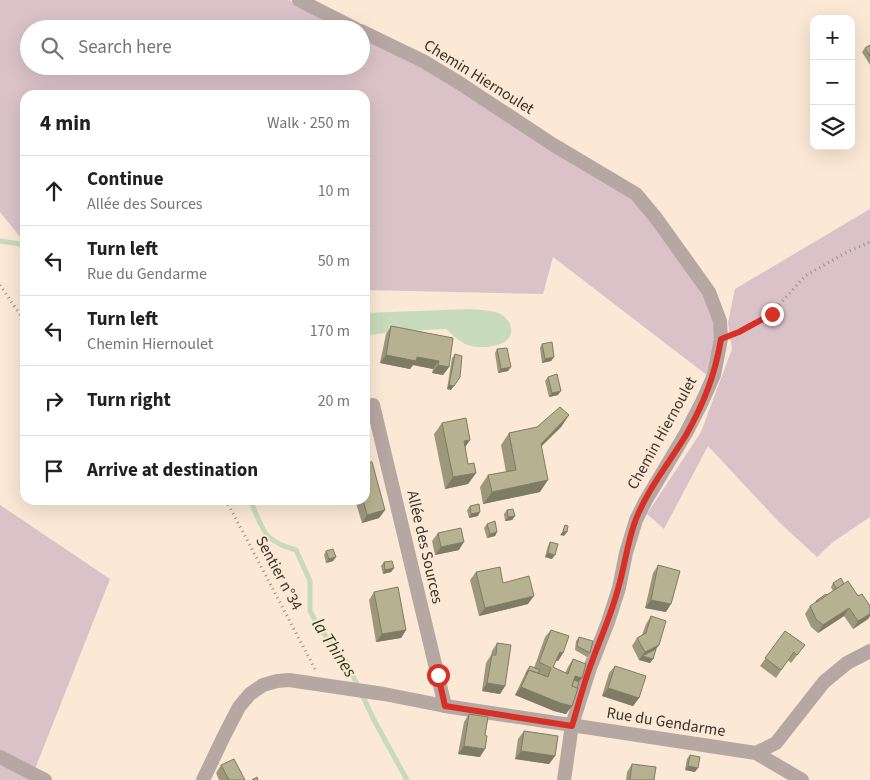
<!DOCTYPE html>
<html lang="en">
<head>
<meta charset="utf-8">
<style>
  :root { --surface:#fff; --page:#f2f2f2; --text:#202124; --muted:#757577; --line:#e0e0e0 }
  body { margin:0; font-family:"Source Sans 3",sans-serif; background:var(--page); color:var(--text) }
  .controls { position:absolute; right:15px; top:15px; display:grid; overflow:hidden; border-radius:10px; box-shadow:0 5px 20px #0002 }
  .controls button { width:45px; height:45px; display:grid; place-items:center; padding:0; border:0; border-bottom:1px solid var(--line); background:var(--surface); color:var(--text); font:25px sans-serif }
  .stop { position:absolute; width:15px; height:15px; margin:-11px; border:4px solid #d93025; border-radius:50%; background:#fff }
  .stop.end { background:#d93025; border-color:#fff; box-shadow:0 1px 5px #0008 }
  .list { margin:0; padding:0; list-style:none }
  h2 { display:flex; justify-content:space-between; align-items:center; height:65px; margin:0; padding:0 20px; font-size:21px }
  h2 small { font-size:16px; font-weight:400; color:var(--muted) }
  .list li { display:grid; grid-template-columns:32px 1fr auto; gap:15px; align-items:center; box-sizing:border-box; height:70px; padding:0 20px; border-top:1px solid var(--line) }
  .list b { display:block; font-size:19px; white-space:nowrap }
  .list p { margin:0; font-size:16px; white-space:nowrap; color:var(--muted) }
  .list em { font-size:16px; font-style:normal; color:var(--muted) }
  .icon { flex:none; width:28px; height:28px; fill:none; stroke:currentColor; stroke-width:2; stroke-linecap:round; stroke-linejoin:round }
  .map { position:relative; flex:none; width:870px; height:780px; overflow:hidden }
  .search { position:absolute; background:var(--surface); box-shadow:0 5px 20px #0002; left:20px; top:20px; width:350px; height:55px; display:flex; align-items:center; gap:12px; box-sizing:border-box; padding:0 18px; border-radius:28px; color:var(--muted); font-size:19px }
  .panel { position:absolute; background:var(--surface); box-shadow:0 5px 20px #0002; left:20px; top:90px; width:350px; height:415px; border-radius:15px }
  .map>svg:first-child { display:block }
  .green { fill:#dac2c8 }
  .water { fill:#c8dabc }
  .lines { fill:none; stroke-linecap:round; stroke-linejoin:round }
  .stream { stroke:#c8dabc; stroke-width:5 }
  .path { stroke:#9c8e80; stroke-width:3; stroke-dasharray:1 4; stroke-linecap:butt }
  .minor { stroke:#b7a7a3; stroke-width:14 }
  .wall { fill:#9d987c }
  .shaded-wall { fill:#7f7c65 }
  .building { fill:#b6b190; stroke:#7f7c65 }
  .route { stroke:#d93025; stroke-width:6 }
  .labels { text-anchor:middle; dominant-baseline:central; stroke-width:4; stroke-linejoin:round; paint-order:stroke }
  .street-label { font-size:16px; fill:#3c332a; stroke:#fbe8d5 }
  .water-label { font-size:18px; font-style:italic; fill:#263c0f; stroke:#fbe8d5 }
</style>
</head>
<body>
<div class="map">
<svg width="870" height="780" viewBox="0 0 870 780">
  <rect width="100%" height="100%" fill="#fbe8d5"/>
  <!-- green -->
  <g class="green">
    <path d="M0,0H289L347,29H29V66H361V35L435,71L645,207L710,306L716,332L708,376L553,257L543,294L365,290V95H25V243L0,212Z"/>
    <path d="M870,209V517L833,542L817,557L779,522L708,446L664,529L647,514L701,432L732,349L728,323L735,289Z"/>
    <path d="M0,505L110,579L35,769L0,750Z"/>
    <path d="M0,763L33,780H0Z"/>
  </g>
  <!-- water -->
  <path class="water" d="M471,309C479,310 490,310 498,313C509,317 517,332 506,341C499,347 476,349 468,345C459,342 453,335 446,329L390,332L365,336V313Z"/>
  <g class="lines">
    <!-- stream -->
    <g class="stream">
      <path d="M0,241L20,244L25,251"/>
      <path d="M250,500C264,530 261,540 296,550L310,581V611L318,626L347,663L374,720L407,780"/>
    </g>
    <!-- path -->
    <g class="path">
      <path d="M0,285L25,322"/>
      <path d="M734,335L771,314L805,276L847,252L870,242"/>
      <path d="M226,500L316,671"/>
    </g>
    <!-- minor -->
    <g class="minor">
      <path d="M299,0L356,29"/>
      <path d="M361,31L423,61L458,82L552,144L636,194L656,218L709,292L720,321L721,339L714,375L702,402L686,433L646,500L636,520L626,553L619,588L608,622L590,668L572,725L564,780"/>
      <path d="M365,406L373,405L445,706"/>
      <path d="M756,753L802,780"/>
      <path d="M0,757L45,780"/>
      <path d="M203,780L224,736L239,707L250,694L263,685L277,681L289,680L384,694L445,706L756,753L776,743L824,682L847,663L870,651"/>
    </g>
  </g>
  <!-- wall -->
  <g class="wall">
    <path d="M870,45V65L862,52L865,48Z"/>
    <path d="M391,326L449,367L443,375L432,373L433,369L413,365L410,369L380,363L386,334Z"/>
    <path d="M542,344L554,357L551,361L542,363L540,348Z"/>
    <path d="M497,349L508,371L498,373L495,353Z"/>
    <path d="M455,354L451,390L447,389L452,358Z"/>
    <path d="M548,377L558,395L549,397L545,381Z"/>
    <path d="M569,415L561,427L541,447L540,492L483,504L480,487L488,475L506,472L501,445L509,433L537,427Z"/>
    <path d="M442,423L465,448L468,464L476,473L468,484L445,489L434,434Z"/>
    <path d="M355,500H365L385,510L379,518L362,523Z"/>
    <path d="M470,506L478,516L469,518L467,510Z"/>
    <path d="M507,510L515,516L512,520L505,521L504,514Z"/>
    <path d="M487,524L497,532L495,536L487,538L484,528Z"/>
    <path d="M438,533L459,550L435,555L432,541Z"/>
    <path d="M550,542L552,559L545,557L548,546Z"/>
    <path d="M326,551L336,557L333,561L326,563L324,555Z"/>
    <path d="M384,562L394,568L391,572L383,574L381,566Z"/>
    <path d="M658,565L666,612L645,608L653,573Z"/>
    <path d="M476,572L503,583L528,604L479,616L470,580Z"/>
    <path d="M833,583L844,584L870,606V616L868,619L853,629L844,616L818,633L811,627L805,614L810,606L814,604L816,601L833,591L831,587Z"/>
    <path d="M374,592L406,630L401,638L376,642L369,600Z"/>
    <path d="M651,616L659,645L656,649L653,659L650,663L639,660L632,646L637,638L642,635L646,624Z"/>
    <path d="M551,630L563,653L558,661L556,660L553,667L565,673L568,667L573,659L579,682L566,714L554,711L515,695L527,670L530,666L534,668L545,637Z"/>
    <path d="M785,631L805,645L791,663L788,660L776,678L760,666Z"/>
    <path d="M579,637L590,653L587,657L575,650L576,641Z"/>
    <path d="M497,643L505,686L500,694L482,691L486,663L491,655L492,651Z"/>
    <path d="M615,666L639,698L633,706L602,696L609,673Z"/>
    <path d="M469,714L480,757L458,754L464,722Z"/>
    <path d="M524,731L555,756L549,764L515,759L518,739Z"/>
    <path d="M690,755L695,772L685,770L687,759Z"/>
    <path d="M632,764L654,780H626L627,772Z"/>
    <path d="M221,765L245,780H219L216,773Z"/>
  </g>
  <!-- shaded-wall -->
  <g class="shaded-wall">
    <path d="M386,355L417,357L439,361L433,369L413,365L410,369L380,363Z"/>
    <path d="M554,357L551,361L542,363L545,359Z"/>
    <path d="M438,365L449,367L443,375L432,373Z"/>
    <path d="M511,367L508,371L498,373L501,369Z"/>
    <path d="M449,385L454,386L451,390L447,389Z"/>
    <path d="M561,391L558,395L549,397L552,393Z"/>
    <path d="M569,415L561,427L532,455L541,444Z"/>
    <path d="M470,440L462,452L464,441Z"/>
    <path d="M476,473L468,484L445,489L453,477Z"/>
    <path d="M548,480L540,492L483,504L492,492Z"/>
    <path d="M385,510L379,518L362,523L367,515Z"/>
    <path d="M480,512L478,516L469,518L471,514Z"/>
    <path d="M515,516L512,520L505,521L508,517Z"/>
    <path d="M563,531L567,532L564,536L560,535Z"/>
    <path d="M497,532L495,536L487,538L490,534Z"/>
    <path d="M464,542L459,550L435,555L441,547Z"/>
    <path d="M548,553L555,555L552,559L545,557Z"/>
    <path d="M336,557L333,561L326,563L329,559Z"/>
    <path d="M394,568L391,572L383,574L385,570Z"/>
    <path d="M534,596L528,604L479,616L485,608Z"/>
    <path d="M651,600L671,604L666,612L645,608Z"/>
    <path d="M849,608L844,616L818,633L823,625Z"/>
    <path d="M870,614V616L868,619L853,629L858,621Z"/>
    <path d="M406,630L401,638L376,642L382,634Z"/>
    <path d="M659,645L653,653V659L650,663L639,660L645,652Z"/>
    <path d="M560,652L563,653L558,661L555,660Z"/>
    <path d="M575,676L582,678L576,686L571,684Z"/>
    <path d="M487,683L505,686L500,694L482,691Z"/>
    <path d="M521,687L572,706L566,714L554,711L515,695Z"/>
    <path d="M608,688L639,698L633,706L602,696Z"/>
    <path d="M464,746L485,749L480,757L458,754Z"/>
    <path d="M521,751L555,756L549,764L515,759Z"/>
    <path d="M688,766L698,768L695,772L685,770Z"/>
  </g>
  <!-- building -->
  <g class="building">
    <path d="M870,45V56L865,48Z"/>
    <path d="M391,326L453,338L449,367L438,365L439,361L417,357L416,361L386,355Z"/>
    <path d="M552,342L554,357L545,359L542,344Z"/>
    <path d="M507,348L511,367L501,369L497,349Z"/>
    <path d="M455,354L462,356L460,377L454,386L449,385Z"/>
    <path d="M557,374L561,391L552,393L548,377Z"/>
    <path d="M560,407L569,415L541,444L548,480L492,492L488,475L516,470L509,433L537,427Z"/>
    <path d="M466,418L470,440L464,441L468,464L474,463L476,473L453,477L442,423Z"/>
    <path d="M365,461L372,462L385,510L367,515L363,500H365Z"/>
    <path d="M479,504L480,512L471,514L470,506Z"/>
    <path d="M513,509L515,516L508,517L507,510Z"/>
    <path d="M495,521L497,532L490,534L487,524Z"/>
    <path d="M565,525L568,526L567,532L563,531Z"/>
    <path d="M461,528L464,542L441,547L438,533Z"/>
    <path d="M550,542L558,544L555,555L548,553Z"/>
    <path d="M333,549L336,557L329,559L326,551Z"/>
    <path d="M392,561L394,568L385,570L384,562Z"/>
    <path d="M658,565L680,571L671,604L651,600Z"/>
    <path d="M500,567L503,583L529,576L534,596L485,608L476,572Z"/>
    <path d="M841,578L844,584L837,589L833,583Z"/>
    <path d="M848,581L858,596L862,594L870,606V614L858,621L849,608L823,625L816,619L810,606Z"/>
    <path d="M398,587L406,630L382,634L374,592Z"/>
    <path d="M826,594L827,595L817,602L816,601Z"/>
    <path d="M651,616L666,621L659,645L645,652L637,638L646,633Z"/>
    <path d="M551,630L569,636L563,653L560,652L553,667L568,674L573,659L586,664L582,678L575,676L572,686L578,688L572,706L560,703L521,687L529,670L548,677L551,668L539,662Z"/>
    <path d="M785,631L805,645L797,655L794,652L781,670L765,658Z"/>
    <path d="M579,637L593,641L590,653L577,646Z"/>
    <path d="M497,643L511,645L505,686L487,683L492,655H496Z"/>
    <path d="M656,649L653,659L642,656Z"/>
    <path d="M530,666L540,670L538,673L529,670L526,674Z"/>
    <path d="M615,666L646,676L639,698L608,688Z"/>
    <path d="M574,680L579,682L577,688L572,686Z"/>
    <path d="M469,714L488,717L485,735L487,736L485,749L464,746Z"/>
    <path d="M524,731L558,736L555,756L521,751Z"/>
    <path d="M690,755L700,757L698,768L688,766Z"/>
    <path d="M234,759L245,780H229L221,765Z"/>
    <path d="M632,764L656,767L654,780H630Z"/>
    <path d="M257,777L258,780H252Z"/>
  </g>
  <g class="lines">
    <!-- route -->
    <path class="route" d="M438,675L445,706L572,726C578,706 583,686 590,667C599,641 611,616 618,589C625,566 627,542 636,519C648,489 669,463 686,435C704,403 715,375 721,339L739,332L772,314"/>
  </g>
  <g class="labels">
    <!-- street labels -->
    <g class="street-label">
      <text transform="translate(479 77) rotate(32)">Chemin Hiernoulet</text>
      <text transform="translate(662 433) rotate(-61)">Chemin Hiernoulet</text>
      <text transform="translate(425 547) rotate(77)">Allée des Sources</text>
      <text transform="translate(279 573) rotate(62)">Sentier n°34</text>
      <text transform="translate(666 722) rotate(9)">Rue du Gendarme</text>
    </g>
    <!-- water labels -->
    <g class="water-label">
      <text transform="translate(334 648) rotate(57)">la Thines</text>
    </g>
  </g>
</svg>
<div class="controls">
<button>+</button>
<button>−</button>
<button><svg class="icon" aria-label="layers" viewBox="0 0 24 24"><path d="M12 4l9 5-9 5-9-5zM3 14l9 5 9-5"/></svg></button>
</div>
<div class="stop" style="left:438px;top:675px"></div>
<div class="stop end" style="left:772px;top:314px"></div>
<div class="search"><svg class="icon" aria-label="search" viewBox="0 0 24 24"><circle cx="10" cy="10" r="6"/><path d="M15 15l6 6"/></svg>Search here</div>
<section class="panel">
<h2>4 min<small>Walk · 250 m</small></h2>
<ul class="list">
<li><svg class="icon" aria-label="ahead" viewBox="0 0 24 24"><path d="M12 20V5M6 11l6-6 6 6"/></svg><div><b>Continue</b><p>Allée des Sources</p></div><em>10 m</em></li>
<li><svg class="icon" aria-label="left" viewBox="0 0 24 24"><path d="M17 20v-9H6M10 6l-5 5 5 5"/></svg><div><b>Turn left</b><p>Rue du Gendarme</p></div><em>50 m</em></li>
<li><svg class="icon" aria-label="left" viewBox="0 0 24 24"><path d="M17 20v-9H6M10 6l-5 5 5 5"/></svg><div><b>Turn left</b><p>Chemin Hiernoulet</p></div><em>170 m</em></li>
<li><svg class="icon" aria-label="right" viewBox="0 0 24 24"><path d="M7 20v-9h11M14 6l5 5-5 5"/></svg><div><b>Turn right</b></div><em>20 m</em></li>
<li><svg class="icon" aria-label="arrive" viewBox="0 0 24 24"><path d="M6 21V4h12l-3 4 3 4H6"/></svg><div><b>Arrive at destination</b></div></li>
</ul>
</section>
</div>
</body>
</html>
